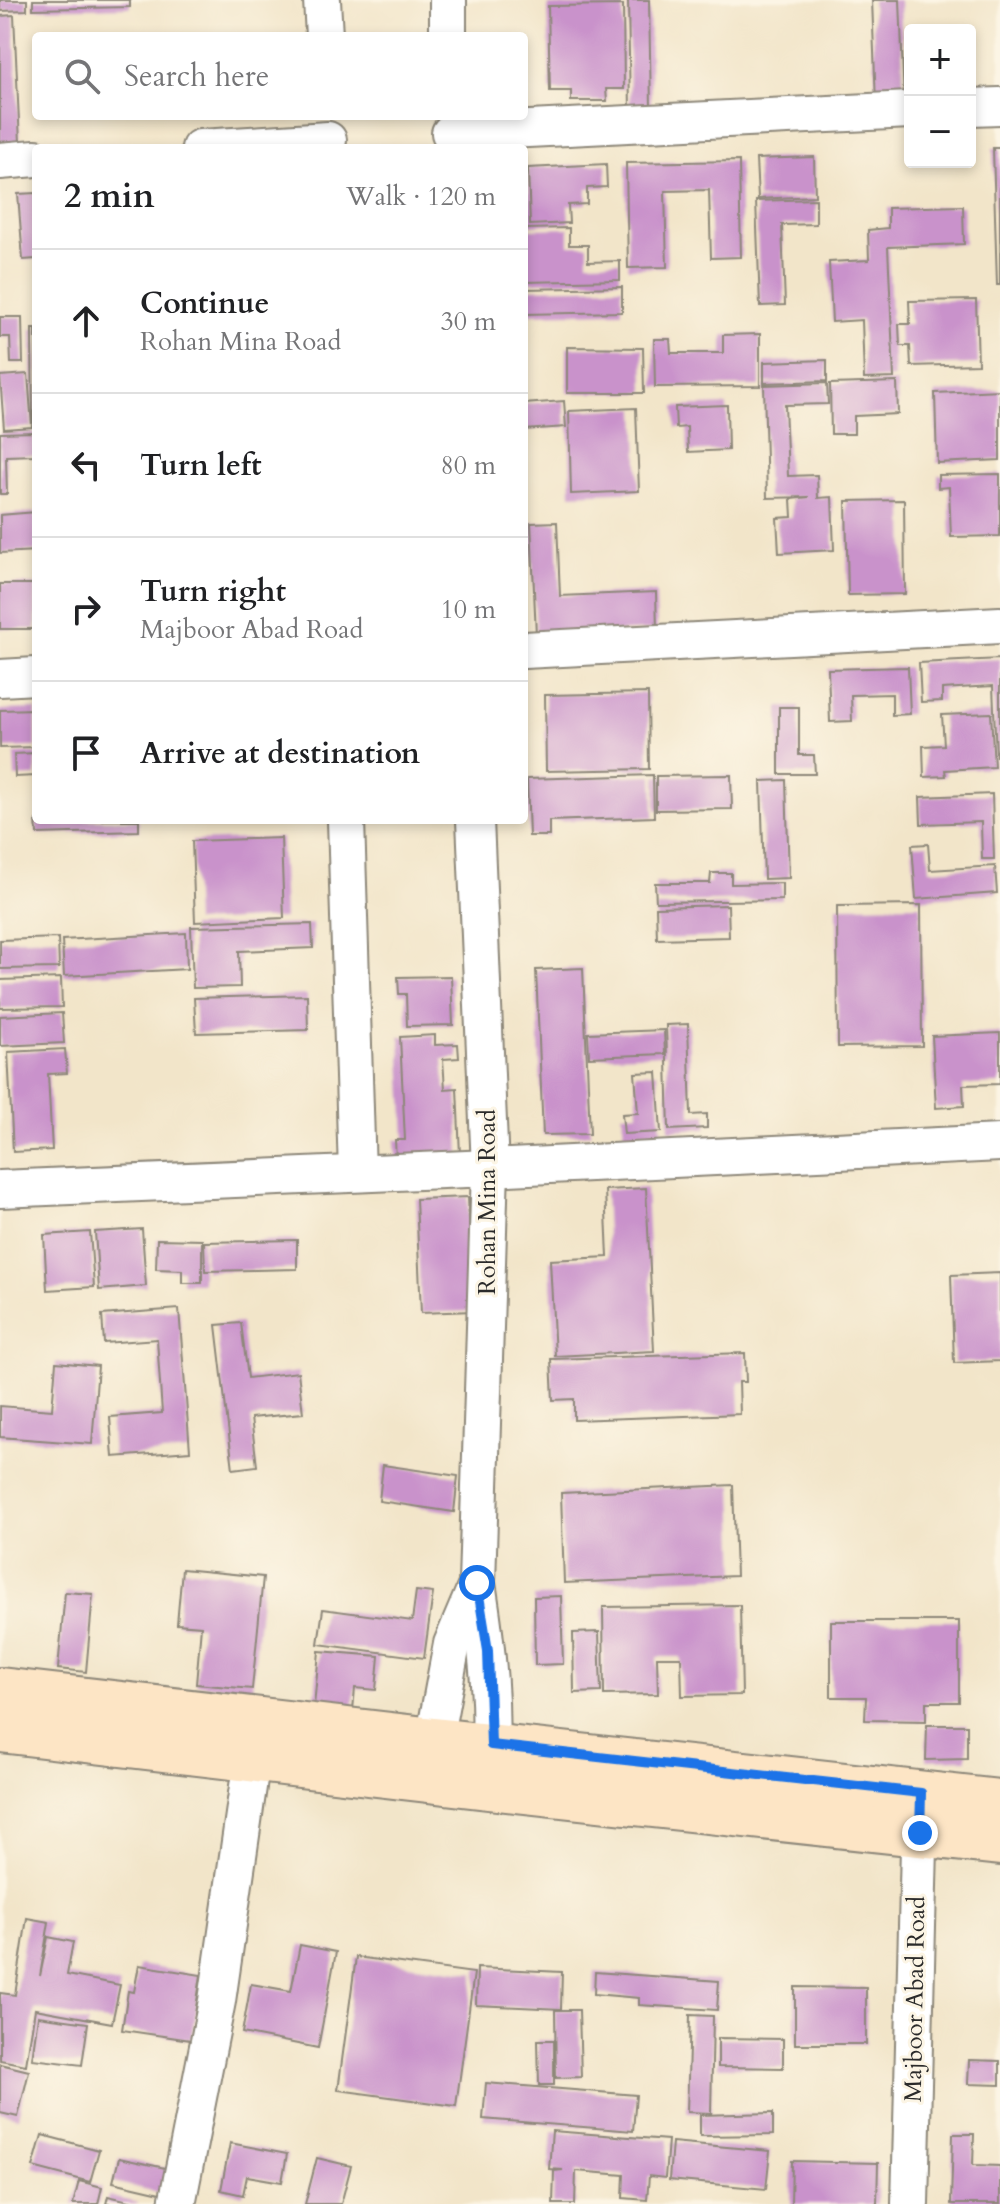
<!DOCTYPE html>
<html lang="en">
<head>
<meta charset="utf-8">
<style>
  :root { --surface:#fff; --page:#f6f6f6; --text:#202124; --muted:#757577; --line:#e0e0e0 }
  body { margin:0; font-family:Cardo,serif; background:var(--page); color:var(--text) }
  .controls { position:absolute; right:24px; top:24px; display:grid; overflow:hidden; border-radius:8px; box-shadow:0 4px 12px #0003 }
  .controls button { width:72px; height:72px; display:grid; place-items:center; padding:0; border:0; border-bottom:2px solid var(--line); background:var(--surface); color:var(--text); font:40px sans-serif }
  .stop { position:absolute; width:24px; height:24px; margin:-18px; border:6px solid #1a73e8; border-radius:50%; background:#fff }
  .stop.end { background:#1a73e8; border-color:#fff; box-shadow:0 2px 8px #0008 }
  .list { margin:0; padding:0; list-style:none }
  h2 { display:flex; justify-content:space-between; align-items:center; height:104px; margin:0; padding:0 32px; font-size:34px }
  h2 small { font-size:26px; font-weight:400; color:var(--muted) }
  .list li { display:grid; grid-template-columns:52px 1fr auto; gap:24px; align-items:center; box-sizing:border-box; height:144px; padding:0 32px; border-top:2px solid var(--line) }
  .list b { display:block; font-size:30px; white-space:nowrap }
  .list p { margin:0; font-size:26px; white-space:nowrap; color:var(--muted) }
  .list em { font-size:26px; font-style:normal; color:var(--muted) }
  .icon { flex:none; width:44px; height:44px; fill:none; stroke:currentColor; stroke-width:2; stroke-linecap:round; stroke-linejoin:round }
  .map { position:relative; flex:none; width:1000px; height:2204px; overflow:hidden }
  .search { position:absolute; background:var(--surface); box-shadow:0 4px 12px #0003; left:32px; top:32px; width:496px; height:88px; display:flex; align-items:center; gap:20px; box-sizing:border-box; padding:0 28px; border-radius:8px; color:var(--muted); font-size:30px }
  .panel { position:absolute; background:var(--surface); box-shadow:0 4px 12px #0003; left:32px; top:144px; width:496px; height:680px; border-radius:8px }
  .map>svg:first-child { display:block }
  .building { fill:#c992cb }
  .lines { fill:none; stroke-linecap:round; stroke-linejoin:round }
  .street-casing { stroke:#8e887a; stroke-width:40 }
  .secondary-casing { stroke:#8e887a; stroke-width:48 }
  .street { stroke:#fff; stroke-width:36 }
  .secondary { stroke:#fde5c5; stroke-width:44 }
  .route { stroke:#1a73e8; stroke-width:10 }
  .labels { text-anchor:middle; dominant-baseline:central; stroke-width:6; stroke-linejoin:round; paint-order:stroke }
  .street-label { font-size:24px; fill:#2b2b2b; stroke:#fcf5e5 }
</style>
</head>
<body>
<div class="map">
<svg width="1000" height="2204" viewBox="0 0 1000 2204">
  <rect width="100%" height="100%" fill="#fcf5e5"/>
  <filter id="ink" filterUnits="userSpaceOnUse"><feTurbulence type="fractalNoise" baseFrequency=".0125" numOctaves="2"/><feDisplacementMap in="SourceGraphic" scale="16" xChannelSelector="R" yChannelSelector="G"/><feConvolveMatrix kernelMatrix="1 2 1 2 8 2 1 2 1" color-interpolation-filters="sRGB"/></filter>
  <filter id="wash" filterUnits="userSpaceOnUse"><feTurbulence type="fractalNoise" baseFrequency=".006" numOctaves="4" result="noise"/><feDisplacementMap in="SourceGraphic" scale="32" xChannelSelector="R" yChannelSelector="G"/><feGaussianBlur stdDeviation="1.8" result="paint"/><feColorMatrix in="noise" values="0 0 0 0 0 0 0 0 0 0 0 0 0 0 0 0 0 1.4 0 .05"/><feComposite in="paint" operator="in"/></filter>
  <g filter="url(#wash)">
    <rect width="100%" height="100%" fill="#f2e5c9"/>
    <g id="blocks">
      <!-- building -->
      <g class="building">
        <path d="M0,0H27V10L0,11Z"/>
        <path d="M33,0H130V7L33,9Z"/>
        <path d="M628,0H649L651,109L630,110Z"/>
        <path d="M872,0H900L904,102L876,103Z"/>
        <path d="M623,5L624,89H606L607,101H571V91H550L548,6Z"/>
        <path d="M14,15L20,143L0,144V16Z"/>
        <path d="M993,148H1000V285H997Z"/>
        <path d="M814,157L815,196L758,199L756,159Z"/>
        <path d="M739,161L741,257L711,258L709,190L665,191L667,267L628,268L626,163Z"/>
        <path d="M606,164L607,187L587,188V204L568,205L569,223L530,225L528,168Z"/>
        <path d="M36,193V259L23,260L18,194Z"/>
        <path d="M816,199V224L782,225L785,305L760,306L756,201Z"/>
        <path d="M963,206L964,244L888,247L894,378L864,379L862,320L832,322L829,262L869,260L868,230L888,228V208Z"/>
        <path d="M569,228V245H588V262L620,261V280L524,282V229Z"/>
        <path d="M622,287V312L524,314V289Z"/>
        <path d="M976,300L978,364L911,366L910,346H900L899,324H910L909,301Z"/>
        <path d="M0,317H22L23,363H11L10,337H0Z"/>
        <path d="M32,329H36V423H33Z"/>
        <path d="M760,334V386L655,387L654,339H670L671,353H723V335Z"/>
        <path d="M567,347L643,348L644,393H567Z"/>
        <path d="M827,360V381L764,383V362Z"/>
        <path d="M28,374L32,427L4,429L0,376Z"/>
        <path d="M897,382L898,414L854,416V434H831L830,384Z"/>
        <path d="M827,383L828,404L785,405L788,476L817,475L818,498L832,497L834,550L779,553L777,518L792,517L791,499L809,497L767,498L764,385Z"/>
        <path d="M1000,390V460L937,463L935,393Z"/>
        <path d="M564,401L566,427L524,430V404Z"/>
        <path d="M727,405L728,450L688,452L687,427L676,428L675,407Z"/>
        <path d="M636,408L639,491L571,494L569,411Z"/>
        <path d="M34,432L35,455L6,456L7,494H0V433Z"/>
        <path d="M1000,474V536L951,537L949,487L938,488V475Z"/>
        <path d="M904,500L905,594L848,595L846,501Z"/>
        <path d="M36,512V551L0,553V515Z"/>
        <path d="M557,522L560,596L656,592L657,630L536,635L531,523Z"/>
        <rect x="0" y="584" width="36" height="45"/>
        <path d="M1000,659V756H996L993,686L942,689V701L921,702L919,663Z"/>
        <path d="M908,667L910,714L892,715V694L851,695L852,721L830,722L828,669Z"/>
        <path d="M648,693L649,769L546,771L545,695Z"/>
        <path d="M779,707H799V755H814L815,774H779Z"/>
        <path d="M36,709V747L0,748V710Z"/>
        <path d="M991,713L994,767L945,770L946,776L924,777L923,746L944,745L942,715Z"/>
        <path d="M36,753V776L15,777L14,754Z"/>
        <path d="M653,775L654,817L549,821V836H529L527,779Z"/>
        <path d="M731,775L732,809L656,810V776Z"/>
        <path d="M786,780L789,878L764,879L761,781Z"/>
        <path d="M992,794L994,859H982L981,822L921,824L920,797Z"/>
        <path d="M36,820H139V831L37,834Z"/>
        <path d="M281,838L284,918L195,922L192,841Z"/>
        <path d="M928,844L930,870L995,866L997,893L916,899L912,845Z"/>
        <path d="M711,873H731V884L782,883V900L656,902L655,883H710Z"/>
        <path d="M728,905L729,937L657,939L656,907Z"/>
        <path d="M921,905L922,1046L838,1047L837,906Z"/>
        <path d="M312,924L313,948L239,951L240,987L193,988L191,927Z"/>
        <path d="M186,933L187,969L64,976L62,940Z"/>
        <path d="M58,938L59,968L0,969V940Z"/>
        <path d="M583,968L590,1134L543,1135L536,970Z"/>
        <path d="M451,976L453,1025L407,1026L406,994H399L398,977Z"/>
        <path d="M61,978L62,1007L0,1008V980Z"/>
        <path d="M307,995L308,1030L196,1033L194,998Z"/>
        <path d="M62,1013L64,1043L0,1046V1016Z"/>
        <path d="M688,1024L691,1115L707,1114V1128L669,1130L666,1025Z"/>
        <path d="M664,1030L665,1054L589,1057L588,1033Z"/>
        <path d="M1000,1033V1084L963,1085L964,1106L936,1108L932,1036Z"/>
        <path d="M435,1035V1045L458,1044L459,1058L443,1059L445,1089L457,1088L460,1155L396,1158L395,1140H405L400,1037Z"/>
        <path d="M65,1049L67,1073L48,1074L52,1150L13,1152L8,1052Z"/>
        <path d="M657,1072L661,1132L624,1134L622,1114L638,1113L635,1073Z"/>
        <path d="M646,1188L654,1351L555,1356L550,1260L608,1257L605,1190Z"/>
        <path d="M468,1197L473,1311L421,1313L416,1199Z"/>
        <path d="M142,1229L146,1286L99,1290L95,1232Z"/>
        <path d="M90,1232L94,1287L47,1290L44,1235Z"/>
        <path d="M157,1239L202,1240V1283H182V1270L156,1269Z"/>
        <path d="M297,1240V1269L205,1271L204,1242Z"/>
        <path d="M1000,1273V1361L954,1363L951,1275Z"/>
        <path d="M179,1309L190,1451L113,1457L110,1417L162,1413L157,1339L104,1343L102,1315Z"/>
        <path d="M241,1323L248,1378L298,1372L303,1413L251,1418L257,1466L233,1469L216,1325Z"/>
        <path d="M745,1353L746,1382H739L740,1414L574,1420V1399L553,1400L551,1359Z"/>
        <path d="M56,1362L98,1366L92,1444L0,1437V1406L52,1410Z"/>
        <path d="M383,1465L458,1476L454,1512L379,1501Z"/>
        <path d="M733,1485L736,1576L564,1583L561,1493Z"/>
        <path d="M182,1569L263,1577L252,1689L196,1684L201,1626L177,1624Z"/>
        <path d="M416,1591L433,1593L424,1658L318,1644L323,1609L412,1621Z"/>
        <path d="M65,1592L93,1594L86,1672L58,1669Z"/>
        <path d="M561,1596L563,1664L535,1665L534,1597Z"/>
        <path d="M740,1605L742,1695L682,1696L681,1657H657L658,1694L604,1695L603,1607Z"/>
        <path d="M831,1621H959V1702H926V1721L865,1720L866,1697H831Z"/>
        <path d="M599,1632L601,1692L574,1693L573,1633Z"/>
        <path d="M319,1651L379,1656L376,1690L355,1688L353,1711L314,1707Z"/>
        <path d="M927,1725H967V1759L926,1760Z"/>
        <path d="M27,1918L49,1922L40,1976L48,1937L73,1942L67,1975L120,1985L112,2023L35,2009L26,2065L0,2060V1993L15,1995Z"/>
        <path d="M300,1945L336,1952L318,2048L242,2033L251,1984L291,1991Z"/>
        <path d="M356,1957L474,1973L456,2106L338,2090Z"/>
        <path d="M139,1965L201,1975L191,2040L122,2030L128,1991L134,1992Z"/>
        <path d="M477,1968L562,1972L561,2009L476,2005Z"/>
        <path d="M595,1972L719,1981L717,2010L639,2005V1998L594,1994Z"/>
        <path d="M795,1987L866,1988V2044H795Z"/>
        <path d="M555,2010H579L581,2077L556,2078Z"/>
        <path d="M690,2015L713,2016L711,2113L687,2112Z"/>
        <path d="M38,2016L88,2023L82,2065L32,2059Z"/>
        <path d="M718,2038L783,2039V2068L718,2067Z"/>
        <path d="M538,2040H554V2085H539Z"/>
        <path d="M969,2060L1000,2061V2085L968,2084Z"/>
        <path d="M0,2064L29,2071L18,2117L0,2113Z"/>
        <path d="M486,2083L636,2095L633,2131L483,2119Z"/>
        <path d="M773,2113V2135L700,2136V2115Z"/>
        <path d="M552,2131L668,2140L665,2178L649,2176L647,2200L623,2198L624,2175L576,2171L575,2204H553L554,2171L563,2170L549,2169Z"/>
        <path d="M953,2134H974L973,2165L1000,2166V2204H951Z"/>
        <path d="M42,2135L99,2150L90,2182L33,2167Z"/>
        <path d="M672,2142L770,2151L766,2189L669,2180Z"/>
        <path d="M230,2143L287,2154L282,2182L247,2176L243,2195L221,2190Z"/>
        <path d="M119,2158L179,2171L173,2196L113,2182Z"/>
        <path d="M317,2158L351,2166L341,2204H305Z"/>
        <path d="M792,2161L878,2163L877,2204H791Z"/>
        <path d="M79,2181L102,2187L98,2204H73Z"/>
        <path d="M108,2196L138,2203L137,2204H106Z"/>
      </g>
    </g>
  </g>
  <g filter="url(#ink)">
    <use href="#blocks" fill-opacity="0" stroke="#8e887a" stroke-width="2"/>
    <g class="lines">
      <defs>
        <g id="street">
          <path d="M322,0L324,36"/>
          <path d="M448,0V36"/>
          <path d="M970,107L1000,106"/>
          <path d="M450,133L910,110"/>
          <path d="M200,148L328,140"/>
          <path d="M0,161L36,158"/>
          <path d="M524,650L1000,625"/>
          <path d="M0,678L36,676"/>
          <path d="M346,820L357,1173"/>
          <path d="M475,820L490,1168L477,1583C487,1646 494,1709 489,1773"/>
          <path d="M0,1189L490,1168L1000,1143"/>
          <path d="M432,1767L434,1740L452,1644L477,1585"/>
          <path d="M177,2204L217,2001L252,1759"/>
          <path d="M910,2204L920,1807"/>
        </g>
        <g id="secondary">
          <path d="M0,1690L434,1740L1000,1802"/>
          <path d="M0,1730L488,1787L1000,1843"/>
        </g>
      </defs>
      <!-- street casing -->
      <use href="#street" class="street-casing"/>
      <!-- secondary casing -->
      <use href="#secondary" class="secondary-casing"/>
      <!-- street -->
      <use href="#street" class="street"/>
      <!-- secondary -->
      <use href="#secondary" class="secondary"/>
    </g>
  </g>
  <g class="lines" filter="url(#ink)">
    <!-- route -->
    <path class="route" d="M477,1583L488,1651L491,1745L921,1793L920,1833"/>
  </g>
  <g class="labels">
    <!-- street labels -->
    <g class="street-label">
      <text transform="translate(487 1202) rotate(-90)">Rohan Mina Road</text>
      <text transform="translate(915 1999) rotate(-89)">Majboor Abad Road</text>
    </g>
  </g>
</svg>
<div class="controls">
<button>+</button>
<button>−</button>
</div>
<div class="stop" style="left:477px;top:1583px"></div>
<div class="stop end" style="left:920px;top:1833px"></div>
<div class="search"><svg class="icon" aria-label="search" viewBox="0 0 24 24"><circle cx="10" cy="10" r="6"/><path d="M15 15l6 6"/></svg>Search here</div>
<section class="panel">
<h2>2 min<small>Walk · 120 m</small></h2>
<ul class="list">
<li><svg class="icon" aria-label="ahead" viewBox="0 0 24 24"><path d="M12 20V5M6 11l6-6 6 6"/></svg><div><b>Continue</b><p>Rohan Mina Road</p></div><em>30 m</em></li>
<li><svg class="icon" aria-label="left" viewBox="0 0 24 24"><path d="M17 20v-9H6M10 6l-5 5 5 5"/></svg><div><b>Turn left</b></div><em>80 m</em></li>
<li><svg class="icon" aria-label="right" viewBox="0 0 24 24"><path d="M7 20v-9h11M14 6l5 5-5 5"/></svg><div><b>Turn right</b><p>Majboor Abad Road</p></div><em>10 m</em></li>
<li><svg class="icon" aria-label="arrive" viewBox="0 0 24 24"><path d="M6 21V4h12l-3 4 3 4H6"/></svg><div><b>Arrive at destination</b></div></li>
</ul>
</section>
</div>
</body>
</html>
